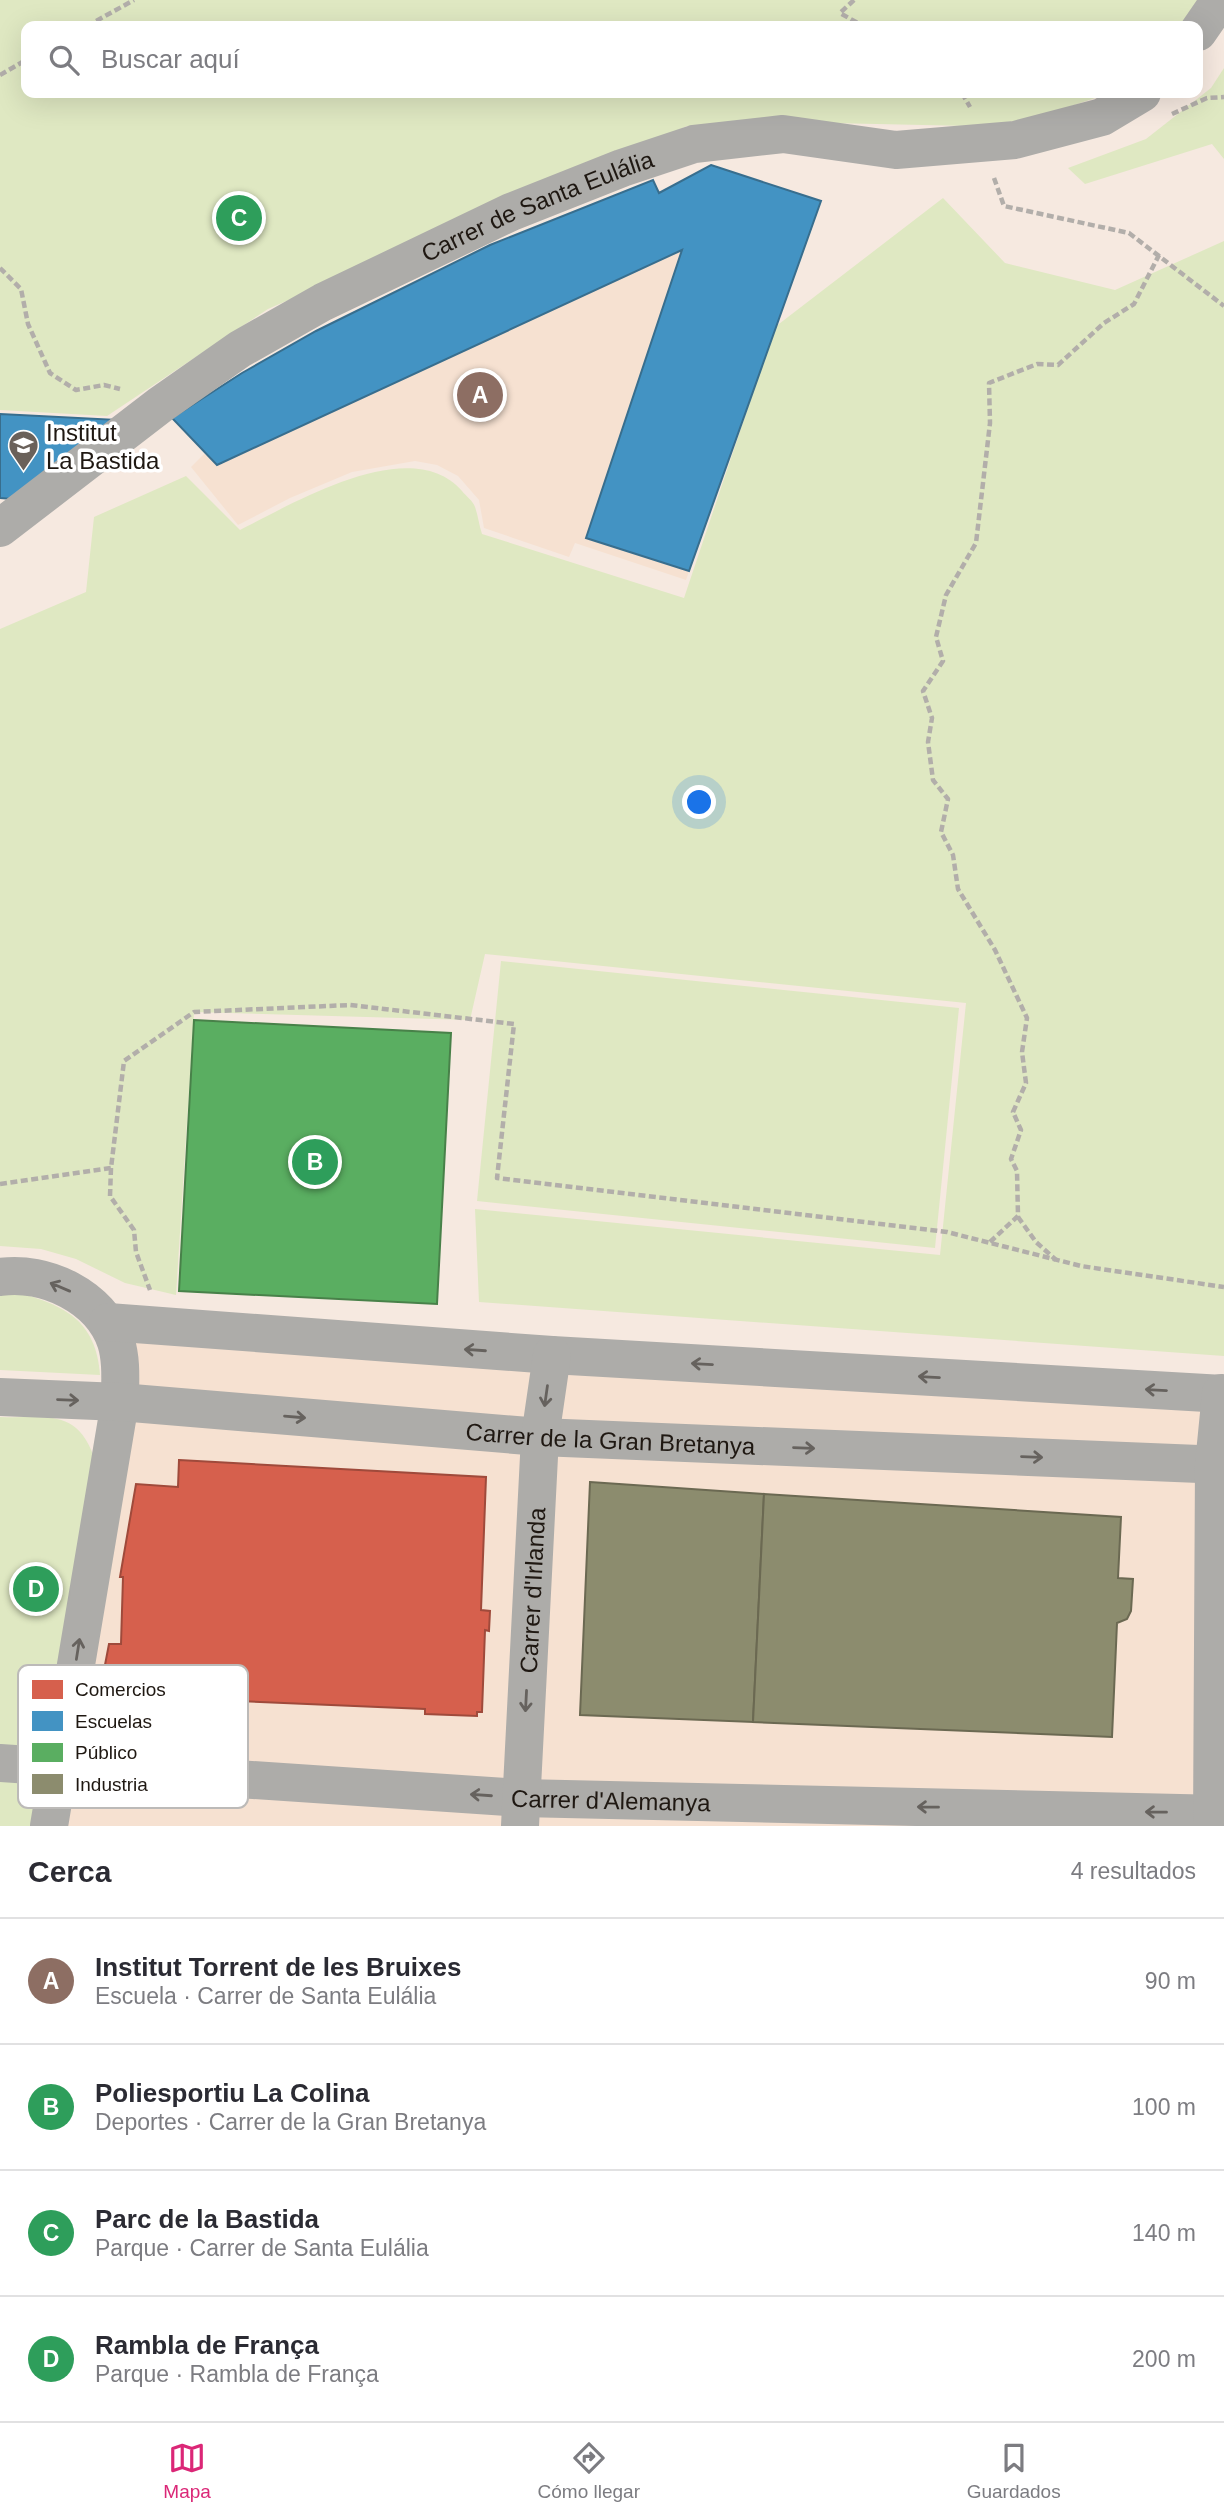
<!DOCTYPE html>
<html lang="es">
<head>
<meta charset="utf-8">
<style>
  :root { --surface:#fff; --page:#f2f2f3; --text:#2b2b33; --muted:#7c7c81; --line:#e1e1e2; --accent:#db2777 }
  body { margin:0; font-family:Helvetica,sans-serif; background:var(--page); color:var(--text) }
  .you { position:absolute; left:700px; top:803px; width:24px; height:24px; margin:-18px; border:5px solid #fff; border-radius:50%; background:#1a73e8; box-shadow:0 0 0 10px #1a73e833 }
  .badge { display:grid; place-items:center; width:46px; height:46px; border-radius:50%; background:var(--accent); color:#fff; font-size:23px; font-weight:700 }
  .pin { position:absolute; translate:-50% -50%; border:4px solid #fff; box-shadow:0 2px 7px #0006 }
  .list { margin:0; padding:0; list-style:none }
  h2 { display:flex; justify-content:space-between; align-items:center; height:91px; margin:0; padding:0 28px; font-size:30px }
  h2 small { font-size:23px; font-weight:400; color:var(--muted) }
  .list li { display:grid; grid-template-columns:46px 1fr auto; gap:21px; align-items:center; box-sizing:border-box; height:126px; padding:0 28px; border-top:2px solid var(--line) }
  .list b { display:block; font-size:26px; white-space:nowrap }
  .list p { margin:0; font-size:23px; white-space:nowrap; color:var(--muted) }
  .list em { font-size:23px; font-style:normal; color:var(--muted) }
  .icon { flex:none; width:38px; height:38px; fill:none; stroke:currentColor; stroke-width:2; stroke-linecap:round; stroke-linejoin:round }
  .map { position:relative; flex:none; width:1224px; height:1826px; overflow:hidden }
  .search { position:absolute; background:var(--surface); box-shadow:0 7px 28px #0002; left:21px; right:21px; top:21px; height:77px; display:flex; align-items:center; gap:18px; box-sizing:border-box; padding:0 24px; border-radius:14px; color:var(--muted); font-size:26px }
  .sheet { height:595px; background:var(--surface) }
  nav { display:flex; justify-content:space-around; align-items:center; box-sizing:border-box; height:98px; border-top:2px solid var(--line); background:var(--surface); font-size:19px; color:var(--muted) }
  nav a { display:grid; justify-items:center; gap:4px }
  nav .on { color:var(--accent) }
  .map>svg:first-child { display:block }
  .built { fill:#f6e1d1 }
  .green { fill:#dfe8c2 }
  .shops { fill:#d6604d; stroke:#9f4a3b; stroke-width:2 }
  .schools { fill:#4393c3; stroke:#386e8e; stroke-width:2 }
  .public { fill:#5aae61; stroke:#488149; stroke-width:2 }
  .industry { fill:#8c8c6e; stroke:#6b6952; stroke-width:2 }
  .lines { fill:none; stroke-linecap:round; stroke-linejoin:round }
  .path { stroke:#b2aeaa; stroke-width:4.5; stroke-dasharray:7 3.5; stroke-linecap:butt }
  .minor { stroke:#adaca9; stroke-width:38 }
  .oneway { stroke:#66625e }
  .labels { text-anchor:middle; dominant-baseline:central; stroke-width:7; stroke-linejoin:round; paint-order:stroke }
  .street-label { font-size:24px; fill:#1f1812; stroke:#fff }
  .poi-label { font-size:24px; fill:#1f1812; stroke:#fff; text-anchor:start }
  .key { fill:#fff; stroke:#bcbab8; stroke-width:2 }
  .key-label { font-size:19px; fill:#1f1812 }
</style>
</head>
<body>
<div class="map">
<svg width="1224" height="1826" viewBox="0 0 1224 1826">
  <rect width="100%" height="100%" fill="#f6e9e0"/>
  <!-- built -->
  <g class="built">
    <path d="M711,165L821,201L686,580L575,543L569,557L484,528L479,500L458,476L437,465L415,461L352,472L290,498L238,525L191,467L205,453L172,418L242,373L390,293L491,245L653,180L659,193Z"/>
    <path d="M127,1328L1202,1392L1224,1826H50Z"/>
  </g>
  <!-- green -->
  <g class="green">
    <path d="M0,0H1202L1187,26H26V93H1110L1033,119L969,126L830,123L687,126L268,309L107,416L0,410Z"/>
    <path d="M1224,68V159L1212,144L1085,184L1068,168L1146,139L1211,88Z"/>
    <path d="M943,198L1005,263L1115,290L1224,241V1356L479,1302L475,1209L940,1255L966,1003L485,954L470,1020L194,1012L176,1295L125,1283L76,1259L41,1249L0,1246V629L86,592L94,517L186,476L240,530C294,503 411,432 462,491C466,496 473,501 475,507C478,515 479,525 482,534L684,598L775,327Z"/>
    <path d="M501,961L959,1008L935,1248L477,1201Z"/>
    <path d="M16,1292C64,1305 96,1320 100,1375L0,1370V1294Z"/>
    <path d="M0,1417C45,1419 76,1407 94,1457L32,1826H0Z"/>
  </g>
  <!-- shops -->
  <path class="shops" d="M179,1460L486,1477L481,1610L490,1611L489,1631L485,1630L482,1712H477V1716L425,1714V1709L119,1696L120,1670H104L109,1644H121L123,1577H120L136,1484L178,1487Z"/>
  <!-- schools -->
  <g class="schools">
    <path d="M711,165L821,201L689,571L586,538L682,250L217,465L172,418L242,373L316,331L490,245L653,180L659,193Z"/>
    <path d="M0,414L119,420L12,499L0,498Z"/>
  </g>
  <!-- public -->
  <path class="public" d="M194,1020L451,1033L437,1304L179,1291Z"/>
  <!-- industry -->
  <g class="industry">
    <path d="M590,1482L764,1494L753,1722L580,1715Z"/>
    <path d="M764,1494L1121,1517L1118,1578L1133,1579L1131,1611L1127,1619L1117,1623L1112,1737L753,1722Z"/>
  </g>
  <g class="lines">
    <!-- path -->
    <g class="path">
      <path d="M854,0L840,13L863,26"/>
      <path d="M87,26L134,0"/>
      <path d="M0,75L26,60"/>
      <path d="M962,93L970,107"/>
      <path d="M1172,114L1207,98L1224,97"/>
      <path d="M994,178L1004,206L1129,233L1224,306"/>
      <path d="M0,268L21,289L28,324L50,373L76,390L104,385L120,389"/>
      <path d="M111,1168L110,1196L134,1230L136,1252L150,1290"/>
      <path d="M0,1184L111,1168L124,1061L194,1012L350,1005L514,1024L497,1178L947,1232L1081,1266L1224,1287"/>
      <path d="M1018,1217L1036,1242L1056,1260"/>
      <path d="M990,1242L1018,1216L1017,1171L1011,1159L1021,1130L1013,1112L1026,1083L1022,1052L1027,1018L995,950L958,889L953,855L941,832L948,799L933,780L928,742L932,718L923,691L943,661L936,637L946,595L976,543L990,423L989,383L1037,364L1058,365L1104,323L1134,304L1159,255"/>
    </g>
    <!-- minor -->
    <g class="minor">
      <path d="M1198,32L1220,0"/>
      <path id="s1" d="M0,528L160,405L240,349L323,302L511,212L622,168L694,144L783,134L896,150L1015,140L1102,117L1142,93"/>
      <path d="M0,1277C45,1270 101,1297 116,1342C122,1361 120,1382 120,1402L49,1826"/>
      <path d="M108,1322L552,1355L1224,1394"/>
      <path id="s2" d="M0,1397L120,1402L540,1437L1224,1465"/>
      <path id="s3" d="M0,1763L521,1798L1224,1814"/>
      <path id="s4" d="M520,1826L540,1437L552,1355"/>
      <path d="M1212,1826L1214,1464L1221,1393"/>
    </g>
  </g>
  <!-- one-way arrows -->
  <defs><path id="oneway-shaft" d="M-6 0H5M1.5-3L5.5 0L1.5 3" fill="none" stroke-width="1.6" stroke-linecap="round" stroke-linejoin="round" transform="scale(1.75)"/></defs>
  <g class="oneway">
    <use href="#oneway-shaft" transform="translate(60 1287) rotate(-157)"/>
    <use href="#oneway-shaft" transform="translate(475 1350) rotate(-176)"/>
    <use href="#oneway-shaft" transform="translate(702 1364) rotate(-177)"/>
    <use href="#oneway-shaft" transform="translate(929 1377) rotate(-177)"/>
    <use href="#oneway-shaft" transform="translate(1156 1390) rotate(-177)"/>
    <use href="#oneway-shaft" transform="translate(546 1396) rotate(98)"/>
    <use href="#oneway-shaft" transform="translate(68 1400) rotate(2)"/>
    <use href="#oneway-shaft" transform="translate(295 1417) rotate(5)"/>
    <use href="#oneway-shaft" transform="translate(804 1448) rotate(2)"/>
    <use href="#oneway-shaft" transform="translate(1032 1457) rotate(2)"/>
    <use href="#oneway-shaft" transform="translate(78 1649) rotate(-81)"/>
    <use href="#oneway-shaft" transform="translate(526 1701) rotate(93)"/>
    <use href="#oneway-shaft" transform="translate(481 1795) rotate(-176)"/>
    <use href="#oneway-shaft" transform="translate(928 1807) rotate(-179)"/>
    <use href="#oneway-shaft" transform="translate(1156 1812) rotate(-179)"/>
  </g>
  <!-- icons -->
  <defs>
    <symbol id="school-pin" viewBox="-11 -11 22 30"><path d="M0 17L-7.5 6A9.5 9.5 0 1 1 7.5 6Z" fill="#6a615a" stroke="#fff"/><path d="M0-5L7-2L0 1L-7-2ZM-4 1L0 2.5L4 1V4Q0 6-4 4Z" fill="#fff"/></symbol>
  </defs>
  <g fill-rule="evenodd">
    <use href="#school-pin" x="6" y="428" width="35" height="47"/>
  </g>
  <g class="labels">
    <!-- street labels -->
    <g class="street-label">
      <text stroke="none"><textPath href="#s1" startOffset="630">Carrer de Santa Eulália</textPath></text>
      <text stroke="none"><textPath href="#s2" startOffset="612">Carrer de la Gran Bretanya</textPath></text>
      <text stroke="none"><textPath href="#s4" startOffset="236">Carrer d'Irlanda</textPath></text>
      <text stroke="none"><textPath href="#s3" startOffset="612">Carrer d'Alemanya</textPath></text>
    </g>
    <!-- poi labels -->
    <g class="poi-label">
      <text x="46" y="432">Institut<tspan x="46" dy="28">La Bastida</tspan></text>
    </g>
  </g>
  <!-- legend -->
  <rect x="18" y="1665" width="230" height="143" rx="10" class="key"/>
  <rect x="32" y="1680" width="31" height="19" fill="#d6604d"/>
  <rect x="32" y="1711" width="31" height="20" fill="#4393c3"/>
  <rect x="32" y="1743" width="31" height="19" fill="#5aae61"/>
  <rect x="32" y="1774" width="31" height="20" fill="#8c8c6e"/>
  <g class="key-label">
    <text x="75" y="1696">Comercios</text>
    <text x="75" y="1728">Escuelas</text>
    <text x="75" y="1759">Público</text>
    <text x="75" y="1791">Industria</text>
  </g>
</svg>
<div class="you"></div>
<div class="pin badge" style="left:480px;top:395px;background:#8d6e63">A</div>
<div class="pin badge" style="left:315px;top:1162px;background:#2e9e5b">B</div>
<div class="pin badge" style="left:239px;top:218px;background:#2e9e5b">C</div>
<div class="pin badge" style="left:36px;top:1589px;background:#2e9e5b">D</div>
<div class="search"><svg class="icon" aria-label="search" viewBox="0 0 24 24"><circle cx="10" cy="10" r="6"/><path d="M15 15l6 6"/></svg>Buscar aquí</div>
</div>
<section class="sheet">
<h2>Cerca<small>4 resultados</small></h2>
<ul class="list">
<li><span class="badge" style="background:#8d6e63">A</span><div><b>Institut Torrent de les Bruixes</b><p>Escuela · Carrer de Santa Eulália</p></div><em>90 m</em></li>
<li><span class="badge" style="background:#2e9e5b">B</span><div><b>Poliesportiu La Colina</b><p>Deportes · Carrer de la Gran Bretanya</p></div><em>100 m</em></li>
<li><span class="badge" style="background:#2e9e5b">C</span><div><b>Parc de la Bastida</b><p>Parque · Carrer de Santa Eulália</p></div><em>140 m</em></li>
<li><span class="badge" style="background:#2e9e5b">D</span><div><b>Rambla de França</b><p>Parque · Rambla de França</p></div><em>200 m</em></li>
</ul>
</section>
<nav>
<a class="on"><svg class="icon" aria-label="map" viewBox="0 0 24 24"><path d="M3 6l6-2 6 2 6-2v14l-6 2-6-2-6 2zM9 4v14M15 6v14"/></svg>Mapa</a>
<a><svg class="icon" aria-label="directions" viewBox="0 0 24 24"><path d="M12 3l9 9-9 9-9-9zM9 14v-3h6M13 9l2 2-2 2"/></svg>Cómo llegar</a>
<a><svg class="icon" aria-label="saved" viewBox="0 0 24 24"><path d="M7 4h10v16l-5-4-5 4z"/></svg>Guardados</a>
</nav>
</body>
</html>
